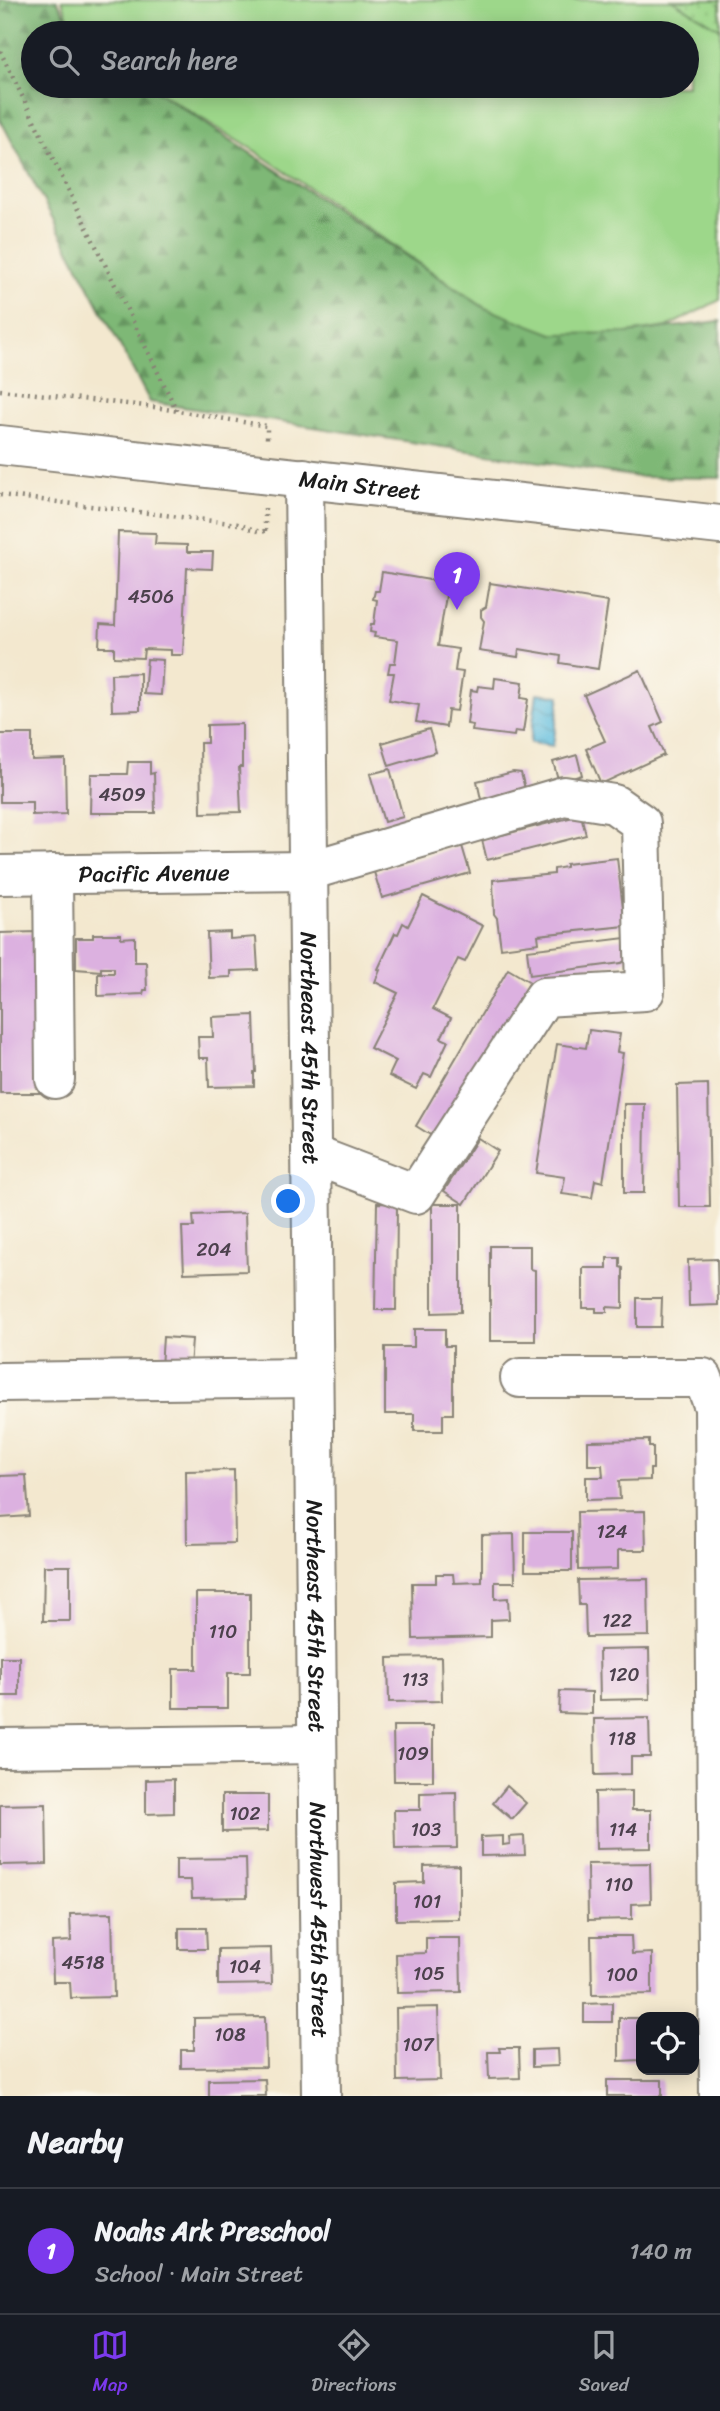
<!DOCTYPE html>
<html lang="en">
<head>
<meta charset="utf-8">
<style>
  :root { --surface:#171b24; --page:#242831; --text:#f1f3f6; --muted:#9ea1a6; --line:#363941; --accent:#7c3aed }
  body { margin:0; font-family:Sriracha,sans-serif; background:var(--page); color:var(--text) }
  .controls { position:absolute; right:21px; bottom:21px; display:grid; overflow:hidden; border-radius:14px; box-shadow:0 4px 18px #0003 }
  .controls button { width:63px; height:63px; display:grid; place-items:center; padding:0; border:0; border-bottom:2px solid var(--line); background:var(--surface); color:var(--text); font:35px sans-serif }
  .you { position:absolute; left:289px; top:1202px; width:24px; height:24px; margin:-18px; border:5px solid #fff; border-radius:50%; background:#1a73e8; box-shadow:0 0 0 10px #1a73e833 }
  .badge { display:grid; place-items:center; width:46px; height:46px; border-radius:50%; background:var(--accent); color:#fff; font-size:23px; font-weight:700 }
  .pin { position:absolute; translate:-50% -58px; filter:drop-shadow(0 2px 4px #0008) }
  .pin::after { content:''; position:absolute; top:37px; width:24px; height:21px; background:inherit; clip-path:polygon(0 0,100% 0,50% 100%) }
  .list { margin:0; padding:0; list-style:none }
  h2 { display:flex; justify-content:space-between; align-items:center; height:91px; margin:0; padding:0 28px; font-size:30px }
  h2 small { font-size:23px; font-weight:400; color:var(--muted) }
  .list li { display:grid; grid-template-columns:46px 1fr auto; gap:21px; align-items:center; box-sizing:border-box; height:126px; padding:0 28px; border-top:2px solid var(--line) }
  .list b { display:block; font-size:26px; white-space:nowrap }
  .list p { margin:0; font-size:23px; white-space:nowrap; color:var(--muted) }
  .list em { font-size:23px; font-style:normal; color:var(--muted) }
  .icon { flex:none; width:38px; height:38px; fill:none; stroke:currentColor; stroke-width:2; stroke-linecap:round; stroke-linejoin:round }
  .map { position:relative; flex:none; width:720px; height:2096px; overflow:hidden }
  .search { position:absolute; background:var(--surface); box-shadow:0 4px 18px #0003; left:21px; right:21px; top:21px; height:77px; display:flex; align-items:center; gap:18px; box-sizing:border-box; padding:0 24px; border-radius:38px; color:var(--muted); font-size:26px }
  .sheet { height:217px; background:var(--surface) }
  nav { display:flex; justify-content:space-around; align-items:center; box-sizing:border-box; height:98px; border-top:2px solid var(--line); background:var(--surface); font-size:19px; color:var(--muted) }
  nav a { display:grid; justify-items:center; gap:4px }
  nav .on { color:var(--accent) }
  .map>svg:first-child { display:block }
  .grass { fill:url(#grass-dots); stroke:#5c7a53; stroke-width:2 }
  .forest { fill:url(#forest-firs); stroke:#4d6a49; stroke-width:2 }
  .pitch { fill:#9dd78a; stroke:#5c7a53; stroke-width:2 }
  .water { fill:url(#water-waves); stroke:#3e6d7e; stroke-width:2 }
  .building { fill:#dcb1e0 }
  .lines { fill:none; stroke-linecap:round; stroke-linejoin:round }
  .minor-casing { stroke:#888276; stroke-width:42 }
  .major-casing { stroke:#888276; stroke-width:42 }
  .path { stroke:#888276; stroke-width:4.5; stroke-dasharray:2 5; stroke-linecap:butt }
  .minor { stroke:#fff; stroke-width:38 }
  .major { stroke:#fff; stroke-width:38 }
  .labels { text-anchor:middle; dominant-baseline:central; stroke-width:5; stroke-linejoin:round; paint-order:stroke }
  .number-label { font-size:19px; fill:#4c414d }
  .street-label { font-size:23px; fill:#1c1c1c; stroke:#fbf7ec }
</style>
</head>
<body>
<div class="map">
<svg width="720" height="2096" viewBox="0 0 720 2096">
  <defs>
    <pattern id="grass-dots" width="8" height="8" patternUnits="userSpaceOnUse" patternTransform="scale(1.75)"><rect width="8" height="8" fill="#9dd78a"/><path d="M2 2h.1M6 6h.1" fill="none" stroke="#87b876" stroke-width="1.8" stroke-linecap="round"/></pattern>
    <pattern id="forest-firs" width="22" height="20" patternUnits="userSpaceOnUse" patternTransform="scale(1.75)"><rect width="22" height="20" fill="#7eb876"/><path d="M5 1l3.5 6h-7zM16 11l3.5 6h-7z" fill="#669560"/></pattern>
    <pattern id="water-waves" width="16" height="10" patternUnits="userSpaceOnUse" patternTransform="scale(1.75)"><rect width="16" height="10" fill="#61bedf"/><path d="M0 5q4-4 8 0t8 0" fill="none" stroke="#4f9ab4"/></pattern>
  </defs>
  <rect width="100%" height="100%" fill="#fbf7ec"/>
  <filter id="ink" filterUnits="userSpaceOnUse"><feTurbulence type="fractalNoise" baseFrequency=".0143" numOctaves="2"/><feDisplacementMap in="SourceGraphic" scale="14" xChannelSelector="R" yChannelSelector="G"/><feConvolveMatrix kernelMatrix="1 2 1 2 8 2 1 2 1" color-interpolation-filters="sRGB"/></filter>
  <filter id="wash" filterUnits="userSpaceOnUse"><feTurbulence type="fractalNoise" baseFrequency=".00686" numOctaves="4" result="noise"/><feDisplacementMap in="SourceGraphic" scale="28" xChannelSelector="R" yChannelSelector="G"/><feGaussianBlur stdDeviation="1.57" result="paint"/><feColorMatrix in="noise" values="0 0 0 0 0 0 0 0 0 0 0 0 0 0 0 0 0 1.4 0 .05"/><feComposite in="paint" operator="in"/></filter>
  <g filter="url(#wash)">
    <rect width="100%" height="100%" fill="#f3e8cf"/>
    <!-- grass -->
    <path class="grass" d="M672,0H720V29Z"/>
    <!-- forest -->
    <path class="forest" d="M0,0H57L70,24L80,33H33V86H149L485,308L627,333L720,321V478L638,477L150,402L0,119Z"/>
    <!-- pitch -->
    <path class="pitch" d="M62,0H672L720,29V300L667,327L627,333L553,334L485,308L255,151L149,86H687V33H80L70,24Z"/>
    <!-- water -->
    <path class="water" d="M537,693L560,696L553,746L530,743Z"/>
    <g id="blocks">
      <!-- building -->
      <g class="building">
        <path d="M118,532L156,533L155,544L187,545V552H213L212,569L187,568L183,655H171V650L144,649L143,658L114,657V647H99L100,624L115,625Z"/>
        <path d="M382,572L448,583L438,646L458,649L455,671L463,672L457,711L448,710L446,727L416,722L419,705L389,700L394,673H388L390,663H395L398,640L374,637L375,633L370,632L371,624H374L377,600L373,599L375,591H379Z"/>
        <path d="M490,583L608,602L598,669L560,663L561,656L519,649L518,657L479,651L484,621L481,617V610L486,607Z"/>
        <path d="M147,659L163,660L161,695L144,694Z"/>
        <path d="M640,670L663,722L652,727L664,755L601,784L586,749L605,741L584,695Z"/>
        <path d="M140,673V710L112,711L111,674Z"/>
        <path d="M495,678L523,682L521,698L528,699L523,732L515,731L514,736L472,731L473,725L467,724L471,690L477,691L478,686L494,688Z"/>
        <path d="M242,724V767H239L241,812L201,813L200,743H207V725Z"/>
        <path d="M429,729L436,752L389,766L382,743Z"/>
        <path d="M0,734H32V760L65,759L66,814L32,815V802H0Z"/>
        <path d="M577,755L582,775L559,782L553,762Z"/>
        <path d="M128,762H150V774L154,773L155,813H90L91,774H127Z"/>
        <path d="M390,769L403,817L384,822L370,774Z"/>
        <path d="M513,772L521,773L526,793L482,804L477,781Z"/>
        <path d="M581,815L586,835L487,860L482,840Z"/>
        <path d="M462,846L470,873L382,898L374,872Z"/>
        <path d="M617,858L625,926L538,935L539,943L501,948L497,918L494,914L493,880L554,874V869L566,867V864Z"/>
        <path d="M423,896L483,926L465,962L458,959L433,1009L451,1018L441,1038L448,1041L431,1077L424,1074L416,1089L389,1076L396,1061L370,1048L398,993L375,982L380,970L378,969L395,933L398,934L403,923L408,926Z"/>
        <path d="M37,932L40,1093H0V933Z"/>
        <path d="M230,932V939L256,937L258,970L231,971V977L209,978L207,933Z"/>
        <path d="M93,934H121V938L135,937V962H146L147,990H144L143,994L98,996V973H114V968H101V971L76,969V938H93Z"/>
        <path d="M625,938L628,959L621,963L530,975L527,950Z"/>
        <path d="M508,969L530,982L437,1139L416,1126Z"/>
        <path d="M254,1015L256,1072H254V1086L209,1087L208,1058H199L198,1037H213L212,1017Z"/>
        <path d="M589,1030L620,1034L617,1052L623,1053L603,1182L595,1180L592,1198L562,1194L565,1177L536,1173L557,1044L586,1048Z"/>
        <path d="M708,1084L710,1207H679L677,1085Z"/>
        <path d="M624,1104H645L644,1193H624Z"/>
        <path d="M478,1138L498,1151L464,1204L444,1191Z"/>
        <path d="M377,1203L397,1204L396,1310H375Z"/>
        <path d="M432,1204H461V1312L432,1313Z"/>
        <path d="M245,1213L247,1271L184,1273L182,1227H194L193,1215Z"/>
        <path d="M490,1246H530V1269L535,1270V1341H490Z"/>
        <path d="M607,1258H620V1267L623,1268V1308L607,1307V1312H596V1308H583V1268H607Z"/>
        <path d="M717,1259L718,1305L689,1306L688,1260Z"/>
        <path d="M637,1298H662L661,1327H637Z"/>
        <path d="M414,1329H445V1346H453V1414H443V1431H414V1414H385V1347H414Z"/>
        <path d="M163,1337L192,1339L190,1368L161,1367Z"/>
        <path d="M649,1440V1447H653V1469H650V1480L619,1481L620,1499L586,1500V1477H603L602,1465H588V1441Z"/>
        <path d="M234,1470L235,1543L187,1544L186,1471Z"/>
        <path d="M26,1475L29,1516L0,1518V1476Z"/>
        <path d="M645,1511L646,1550H618V1569L578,1570L577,1512Z"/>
        <rect x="525" y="1532" width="47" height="39"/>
        <path d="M514,1534L515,1582H495V1599L508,1598L509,1619L491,1620V1637L413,1639L412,1583H436V1574H453L454,1583L482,1582V1535Z"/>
        <path d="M44,1566H70V1621H43Z"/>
        <path d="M648,1579L649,1636L586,1637L585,1605H579L578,1580Z"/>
        <path d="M196,1593H250V1673H228V1708H173V1669H196Z"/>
        <path d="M649,1649L650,1699L600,1700L599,1650Z"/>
        <rect x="0" y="1657" width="19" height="39"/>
        <path d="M441,1657L442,1701L389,1702L388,1658Z"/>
        <path d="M560,1691L592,1692V1714L559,1713Z"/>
        <path d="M649,1718L650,1757H631V1774L595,1775L594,1719Z"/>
        <path d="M393,1726H433V1781H394Z"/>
        <path d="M174,1779V1813L146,1814V1780Z"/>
        <path d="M507,1786L526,1803L512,1819L493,1803Z"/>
        <path d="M632,1791V1810H651V1848L596,1849L595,1792Z"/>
        <path d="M456,1792L457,1848L395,1849L394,1810H420V1793Z"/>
        <path d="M222,1795H268V1831L222,1832Z"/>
        <path d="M46,1804L47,1864L0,1865V1805Z"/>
        <path d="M503,1836V1845L510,1844L509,1837L524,1836L525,1855L481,1856V1837Z"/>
        <path d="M246,1858L247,1897L192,1898L191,1880H176V1859Z"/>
        <path d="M650,1863L651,1903L632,1904V1919L588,1920L587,1864Z"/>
        <path d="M459,1865V1919L396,1920V1883L424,1882V1866Z"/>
        <path d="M112,1913L114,1997L71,1998L70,1982H53L52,1942L71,1941L70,1914Z"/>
        <path d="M179,1928H206L207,1949H179Z"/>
        <path d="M591,1936H631L632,1954L652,1953V1994L592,1995Z"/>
        <path d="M426,1938H460L461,1992L397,1993L396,1954L426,1953Z"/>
        <path d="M271,1948L272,1984L218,1985V1949Z"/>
        <path d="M612,2003V2022H584V2004Z"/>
        <path d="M438,2007L440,2080L397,2081L396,2008Z"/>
        <path d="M265,2017L266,2067L181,2068V2050H194V2018Z"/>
        <path d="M619,2018H641V2060L619,2061Z"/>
        <path d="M499,2048H519L520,2078L489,2079L488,2052H500Z"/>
        <path d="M557,2049L558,2066L532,2067V2050Z"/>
        <path d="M265,2079L266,2096H209V2080Z"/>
        <rect x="607" y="2080" width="55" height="16"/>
      </g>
    </g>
  </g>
  <g filter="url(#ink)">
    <use href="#blocks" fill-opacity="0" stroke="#888276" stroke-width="2"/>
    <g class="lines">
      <defs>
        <g id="minor">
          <path id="s1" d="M304,478L321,2096"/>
          <path d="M53,874L55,1079"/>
          <path id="s2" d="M0,875L308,871L564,796L614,804L641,823L645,991L544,997L416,1194L311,1154"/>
          <path d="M520,1378H703L714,1407L719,2096"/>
          <path d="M0,1382L313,1378"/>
          <path d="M0,1748L317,1744"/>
        </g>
        <g id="major">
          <path id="s3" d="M0,445L720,525"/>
        </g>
      </defs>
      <!-- minor casing -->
      <use href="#minor" class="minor-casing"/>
      <!-- major casing -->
      <use href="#major" class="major-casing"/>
      <!-- path -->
      <g class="path">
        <path d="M0,51L177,411"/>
        <path d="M0,390L154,407L267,426V442"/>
        <path d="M0,495L238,524L260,532L265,531"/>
        <path d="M265,531V507"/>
      </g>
      <!-- minor -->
      <use href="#minor" class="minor"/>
      <!-- major -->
      <use href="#major" class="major"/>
    </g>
  </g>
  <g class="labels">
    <!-- number labels -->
    <g class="number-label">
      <text x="151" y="596">4506</text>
      <text x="122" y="794">4509</text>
      <text x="214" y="1249">204</text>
      <text x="612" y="1531">124</text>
      <text x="617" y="1620">122</text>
      <text x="223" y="1631">110</text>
      <text x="624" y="1674">120</text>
      <text x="415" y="1679">113</text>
      <text x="622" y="1738">118</text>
      <text x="413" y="1753">109</text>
      <text x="245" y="1813">102</text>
      <text x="426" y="1829">103</text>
      <text x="623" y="1829">114</text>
      <text x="619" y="1884">110</text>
      <text x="427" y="1901">101</text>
      <text x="83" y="1962">4518</text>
      <text x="245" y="1966">104</text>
      <text x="429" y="1973">105</text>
      <text x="622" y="1974">100</text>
      <text x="230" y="2034">108</text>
      <text x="418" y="2044">107</text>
    </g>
    <!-- street labels -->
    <g class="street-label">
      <text stroke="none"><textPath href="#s3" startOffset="362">Main Street</textPath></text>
      <text stroke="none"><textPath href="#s2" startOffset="154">Pacific Avenue</textPath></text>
      <text stroke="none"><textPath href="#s1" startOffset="570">Northeast 45th Street</textPath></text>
      <text stroke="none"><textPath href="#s1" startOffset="1138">Northeast 45th Street</textPath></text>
      <text stroke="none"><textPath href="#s1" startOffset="1442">Northwest 45th Street</textPath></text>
    </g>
  </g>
</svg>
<div class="controls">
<button><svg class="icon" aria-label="locate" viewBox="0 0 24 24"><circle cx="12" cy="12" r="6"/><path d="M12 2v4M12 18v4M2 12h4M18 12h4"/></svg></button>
</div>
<div class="you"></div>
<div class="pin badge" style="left:457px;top:610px">1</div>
<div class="search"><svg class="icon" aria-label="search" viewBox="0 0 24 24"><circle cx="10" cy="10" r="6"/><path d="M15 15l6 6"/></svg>Search here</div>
</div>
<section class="sheet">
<h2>Nearby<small></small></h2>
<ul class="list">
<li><span class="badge">1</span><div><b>Noahs Ark Preschool</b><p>School · Main Street</p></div><em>140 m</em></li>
</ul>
</section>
<nav>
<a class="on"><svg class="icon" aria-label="map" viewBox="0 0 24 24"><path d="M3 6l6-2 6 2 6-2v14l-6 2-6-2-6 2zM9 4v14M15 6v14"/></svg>Map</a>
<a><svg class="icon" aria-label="directions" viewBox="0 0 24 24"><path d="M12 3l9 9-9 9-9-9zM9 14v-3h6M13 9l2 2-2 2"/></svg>Directions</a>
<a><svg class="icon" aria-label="saved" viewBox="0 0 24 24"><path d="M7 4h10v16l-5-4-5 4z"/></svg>Saved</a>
</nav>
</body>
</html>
